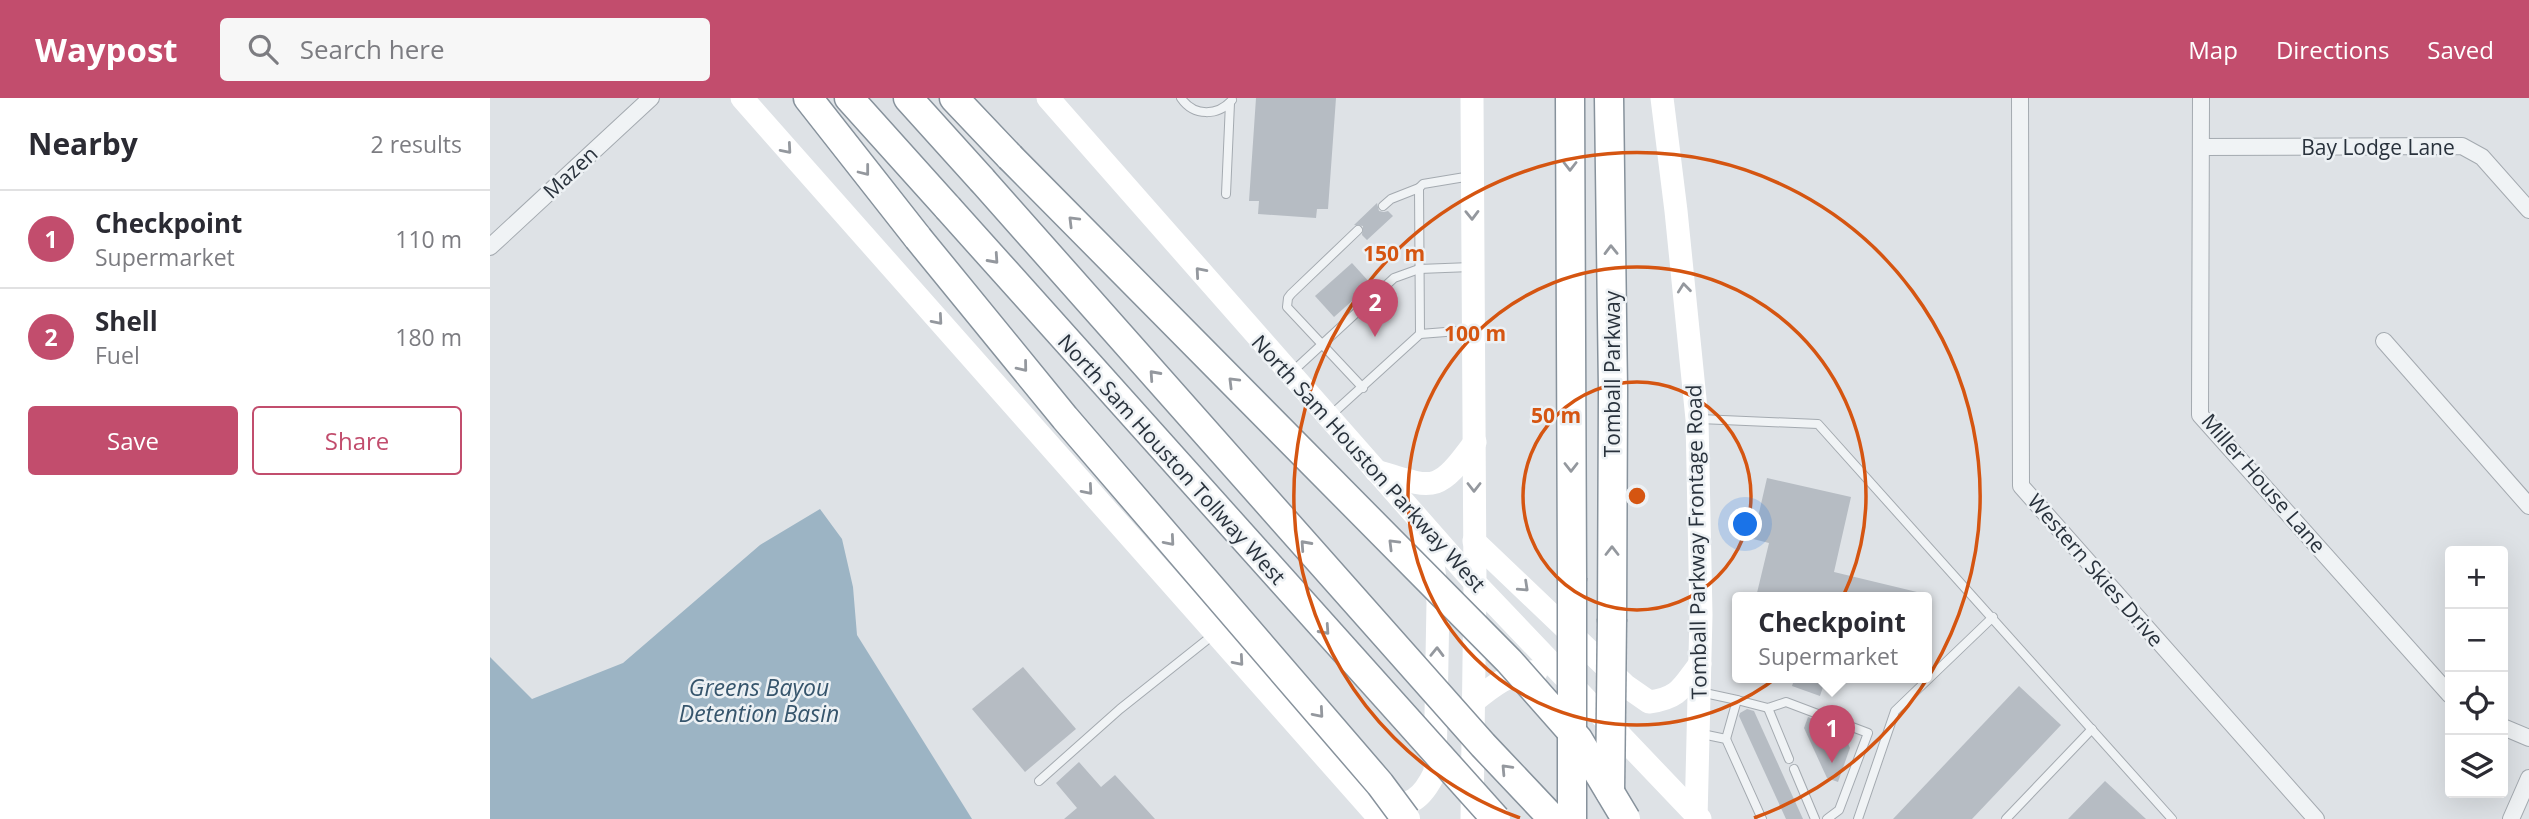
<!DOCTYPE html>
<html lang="en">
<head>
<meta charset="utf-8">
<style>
  :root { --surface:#fff; --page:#f7f7f7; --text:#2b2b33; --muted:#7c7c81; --line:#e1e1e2; --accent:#c24d6d }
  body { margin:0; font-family:"Open Sans",sans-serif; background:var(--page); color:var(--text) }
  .controls { position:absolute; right:21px; bottom:21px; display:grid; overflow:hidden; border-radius:7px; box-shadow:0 7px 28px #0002 }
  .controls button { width:63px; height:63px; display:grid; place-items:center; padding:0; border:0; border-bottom:2px solid var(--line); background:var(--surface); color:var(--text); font:35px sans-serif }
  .you { position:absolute; left:1256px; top:427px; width:24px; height:24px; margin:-18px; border:5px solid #fff; border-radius:50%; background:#1a73e8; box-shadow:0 0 0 10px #1a73e833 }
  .badge { display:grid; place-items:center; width:46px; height:46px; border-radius:50%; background:var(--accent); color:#fff; font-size:23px; font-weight:700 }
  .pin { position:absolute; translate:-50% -58px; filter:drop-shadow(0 2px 4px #0008) }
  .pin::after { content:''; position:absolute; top:37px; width:24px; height:21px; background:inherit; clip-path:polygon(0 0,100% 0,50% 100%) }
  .popup { position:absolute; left:1242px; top:494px; width:200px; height:91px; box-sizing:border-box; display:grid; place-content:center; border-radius:7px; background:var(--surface); filter:drop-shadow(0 2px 5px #0005); font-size:23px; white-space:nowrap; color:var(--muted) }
  .popup b { font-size:26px; color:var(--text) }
  .popup::after { content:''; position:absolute; left:50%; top:100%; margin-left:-14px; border:14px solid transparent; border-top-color:var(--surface) }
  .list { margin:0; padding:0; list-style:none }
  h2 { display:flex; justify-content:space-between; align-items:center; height:91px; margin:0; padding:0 28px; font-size:30px }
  h2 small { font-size:23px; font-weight:400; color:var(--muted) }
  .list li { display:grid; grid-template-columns:46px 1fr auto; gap:21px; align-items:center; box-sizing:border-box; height:98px; padding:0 28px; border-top:2px solid var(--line) }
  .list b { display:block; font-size:26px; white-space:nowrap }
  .list p { margin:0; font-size:23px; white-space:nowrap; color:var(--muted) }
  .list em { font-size:23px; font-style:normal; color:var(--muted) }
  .actions { display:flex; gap:14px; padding:21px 28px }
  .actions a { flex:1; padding:16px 0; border:2px solid var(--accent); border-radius:7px; text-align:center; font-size:24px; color:var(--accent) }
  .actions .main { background:var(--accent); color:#fff }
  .icon { flex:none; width:38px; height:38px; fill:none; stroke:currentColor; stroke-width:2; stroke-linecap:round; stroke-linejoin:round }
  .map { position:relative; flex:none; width:2039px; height:721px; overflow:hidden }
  header { display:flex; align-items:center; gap:42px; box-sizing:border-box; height:98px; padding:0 35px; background:var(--accent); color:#fff }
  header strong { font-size:33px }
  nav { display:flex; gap:38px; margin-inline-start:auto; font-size:24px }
  .search { width:490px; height:63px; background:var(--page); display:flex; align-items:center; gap:18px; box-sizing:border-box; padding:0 24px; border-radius:7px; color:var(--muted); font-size:26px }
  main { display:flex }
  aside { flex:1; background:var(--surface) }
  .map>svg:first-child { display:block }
  .water { fill:#9cb4c4 }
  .building { fill:#b6bcc3 }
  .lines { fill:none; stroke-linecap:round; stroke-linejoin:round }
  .service-casing { stroke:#a4aab0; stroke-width:10 }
  .minor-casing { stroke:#a4aab0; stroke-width:18 }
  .motorway-casing { stroke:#87929c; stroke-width:31 }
  .service { stroke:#f0f3f5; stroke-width:8 }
  .minor { stroke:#f0f3f5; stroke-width:16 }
  .secondary { stroke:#fff; stroke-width:23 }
  .motorway { stroke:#fff; stroke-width:28 }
  .motorway-bridge-casing { stroke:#87929c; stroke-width:31; stroke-linecap:butt }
  .motorway-bridge { stroke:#fff; stroke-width:28 }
  .oneway { stroke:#94989e }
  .ring { fill:none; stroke:#d55511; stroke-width:3.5 }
  .labels { text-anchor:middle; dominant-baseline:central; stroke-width:5; stroke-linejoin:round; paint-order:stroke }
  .street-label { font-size:21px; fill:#29323c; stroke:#edf1f4 }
  .water-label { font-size:23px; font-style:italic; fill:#36556c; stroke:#edf1f4 }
  .centre { fill:#d55511; stroke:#edf1f4; stroke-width:3.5 }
  .ring-label { font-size:21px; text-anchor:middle; font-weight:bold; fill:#d55511; stroke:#edf1f4; stroke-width:5; stroke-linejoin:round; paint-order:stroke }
</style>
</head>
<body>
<header>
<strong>Waypost</strong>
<div class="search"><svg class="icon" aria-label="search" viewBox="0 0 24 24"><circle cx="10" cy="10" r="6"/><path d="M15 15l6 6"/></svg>Search here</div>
<nav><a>Map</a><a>Directions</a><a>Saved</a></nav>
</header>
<main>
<aside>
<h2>Nearby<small>2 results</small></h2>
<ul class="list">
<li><span class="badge">1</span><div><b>Checkpoint</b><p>Supermarket</p></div><em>110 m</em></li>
<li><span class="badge">2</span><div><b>Shell</b><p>Fuel</p></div><em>180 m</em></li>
</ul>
<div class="actions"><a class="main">Save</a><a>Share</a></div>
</aside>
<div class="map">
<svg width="2039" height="721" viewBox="0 0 2039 721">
  <rect width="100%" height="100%" fill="#dee2e6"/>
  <!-- water -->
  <path class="water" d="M330,411L352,441L363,489L367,537L482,721H0V559L42,601L133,565L270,447Z"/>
  <!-- building -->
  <g class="building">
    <path d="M766,0H846L838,111H827L826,120L768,116L769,103H759Z"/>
    <path d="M887,105L889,113L894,114L898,113L903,118L877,142L872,137L873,128L864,127Z"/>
    <path d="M862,165L881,186L844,219L825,198Z"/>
    <path d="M1277,380L1361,399L1344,474L1427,494V499H1266L1279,445L1263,441Z"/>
    <path d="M533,569L586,631L535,674L482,611Z"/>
    <path d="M1305,579H1316L1334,586L1330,598L1302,588Z"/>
    <path d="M1529,588L1571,627L1482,721H1403Z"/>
    <path d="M1257,611L1264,613L1313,721H1296L1249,618L1250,615Z"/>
    <path d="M1318,619L1352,632L1360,650L1348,684L1337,680L1314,630Z"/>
    <path d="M589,664L611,689L625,677L665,721H574L587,710L566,685Z"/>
    <path d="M1615,683L1656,721H1578Z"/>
  </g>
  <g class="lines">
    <defs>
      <g id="service">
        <path d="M691,0C704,19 728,18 742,2"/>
        <path d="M736,96L740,5"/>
        <path d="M893,108L901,101L929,90"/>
        <path d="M868,132L801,196L798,200L797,209L873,290"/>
        <path d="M930,236L929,90L933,86L981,78"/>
        <path d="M802,274L904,180L929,171L981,169"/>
        <path d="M841,317L930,236L981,232"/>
        <path d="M1210,321L1328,326L1682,721"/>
        <path d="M1210,594L1247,602L1236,641"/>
        <path d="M1247,602L1278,610L1296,604L1378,635L1349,712L1337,721"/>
        <path d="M1278,610L1299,661"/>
        <path d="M1212,636L1236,641L1272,721"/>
        <path d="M1304,671L1325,721"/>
        <path d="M549,683L630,611L723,537"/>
        <path d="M1368,721L1405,613L1503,519"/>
        <path d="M1516,721L1602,631"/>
      </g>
      <g id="minor">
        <path d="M1530,0L1531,388L1826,721"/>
        <path d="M1711,0L1710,317L1960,597"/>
        <path d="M1711,49L1972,48L1992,59L2039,112"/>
        <path d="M0,149L161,0"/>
        <path d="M1894,243L2039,408"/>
        <path d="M2013,629L2039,640"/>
        <path d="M2021,721L2039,680"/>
      </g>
      <g id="motorway">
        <path d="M318,0L428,140"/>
        <path d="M359,0L458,110"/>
        <path d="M418,0L492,82"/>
        <path d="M464,0L520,59"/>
        <path d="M1080,0L1082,480"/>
        <path d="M1119,0L1123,292L1122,521"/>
      </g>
    </defs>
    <!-- service casing -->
    <use href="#service" class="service-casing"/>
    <!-- minor casing -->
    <use href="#minor" class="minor-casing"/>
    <!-- motorway casing -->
    <use href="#motorway" class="motorway-casing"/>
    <!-- service -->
    <use href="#service" class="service"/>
    <!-- minor -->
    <use href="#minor" class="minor"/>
    <!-- secondary -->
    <g class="secondary">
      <path d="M252,0L890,721"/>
      <path d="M558,0L985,485L1210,721"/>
      <path d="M1172,0L1186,113L1207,321L1211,517L1206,721"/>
      <path d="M886,373C945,391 947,396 985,344"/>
      <path d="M984,443L1136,588L1159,604C1190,600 1192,589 1210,566"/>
      <path d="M982,605C1000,590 1022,572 1046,574"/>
      <path d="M890,708C921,709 932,701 945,674L948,504L943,466L932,432"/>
      <path d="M982,721L985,485L982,0"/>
    </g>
    <!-- motorway -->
    <use href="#motorway" class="motorway"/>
    <defs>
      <g id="motorway-bridge">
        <path d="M520,59L1019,563L1088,641L1136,721"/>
        <path d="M492,82L993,647L1063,721"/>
        <path d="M458,110L1006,721"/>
        <path d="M428,140L575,320L890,686L916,721"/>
        <path d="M1082,480V721"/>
        <path d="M1120,694L1122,521"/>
      </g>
    </defs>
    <!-- motorway-bridge casing -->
    <use href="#motorway-bridge" class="motorway-bridge-casing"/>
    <!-- motorway-bridge -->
    <use href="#motorway-bridge" class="motorway-bridge"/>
  </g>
  <!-- one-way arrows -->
  <defs><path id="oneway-chevron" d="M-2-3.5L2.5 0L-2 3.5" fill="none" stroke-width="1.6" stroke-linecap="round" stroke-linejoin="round" transform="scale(1.75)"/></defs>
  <g class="oneway">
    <use href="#oneway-chevron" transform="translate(297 51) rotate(49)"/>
    <use href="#oneway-chevron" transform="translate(1080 68) rotate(90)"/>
    <use href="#oneway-chevron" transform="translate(375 73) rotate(52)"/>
    <use href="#oneway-chevron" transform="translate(982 117) rotate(89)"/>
    <use href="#oneway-chevron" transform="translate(583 123) rotate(-135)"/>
    <use href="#oneway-chevron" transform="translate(1121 152) rotate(-91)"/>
    <use href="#oneway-chevron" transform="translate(504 161) rotate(48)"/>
    <use href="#oneway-chevron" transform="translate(710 174) rotate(-131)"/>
    <use href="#oneway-chevron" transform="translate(1194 190) rotate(-96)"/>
    <use href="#oneway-chevron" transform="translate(448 222) rotate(49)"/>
    <use href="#oneway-chevron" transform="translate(533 269) rotate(51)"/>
    <use href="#oneway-chevron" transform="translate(664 277) rotate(-132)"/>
    <use href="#oneway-chevron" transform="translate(743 284) rotate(-135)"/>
    <use href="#oneway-chevron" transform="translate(1081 369) rotate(90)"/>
    <use href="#oneway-chevron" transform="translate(984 389) rotate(90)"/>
    <use href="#oneway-chevron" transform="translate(598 392) rotate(49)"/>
    <use href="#oneway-chevron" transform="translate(680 443) rotate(49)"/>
    <use href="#oneway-chevron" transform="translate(903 446) rotate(-135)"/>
    <use href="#oneway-chevron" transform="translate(815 447) rotate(-132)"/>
    <use href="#oneway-chevron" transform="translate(1122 453) rotate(-90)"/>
    <use href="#oneway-chevron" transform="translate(1034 489) rotate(43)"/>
    <use href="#oneway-chevron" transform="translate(835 532) rotate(48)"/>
    <use href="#oneway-chevron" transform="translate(947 554) rotate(-89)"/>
    <use href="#oneway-chevron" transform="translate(749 563) rotate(49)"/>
    <use href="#oneway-chevron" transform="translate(829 615) rotate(49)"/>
    <use href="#oneway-chevron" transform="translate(1016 671) rotate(-133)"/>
  </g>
  <!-- distance rings -->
  <g class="ring">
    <circle cx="1147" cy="398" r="114"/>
    <circle cx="1147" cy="398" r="229"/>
    <path d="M1030 720A343 343 0 1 1 1264 720"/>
  </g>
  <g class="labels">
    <!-- street labels -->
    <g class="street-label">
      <text x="1888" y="49">Bay Lodge Lane</text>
      <text transform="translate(80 74) rotate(-43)">Mazen</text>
      <text transform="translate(1122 276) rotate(-90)">Tomball Parkway</text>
      <text transform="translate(682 361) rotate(48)">North Sam Houston Tollway West</text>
      <text transform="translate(879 365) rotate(48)">North Sam Houston Parkway West</text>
      <text transform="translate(1774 385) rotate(49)">Miller House Lane</text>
      <text transform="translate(1206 444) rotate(-91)">Tomball Parkway Frontage Road</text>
      <text transform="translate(1606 472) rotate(49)">Western Skies Drive</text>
    </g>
    <!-- water labels -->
    <g class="water-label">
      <text x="269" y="589">Greens Bayou<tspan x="269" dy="26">Detention Basin</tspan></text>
    </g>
  </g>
  <circle cx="1147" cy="398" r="10" class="centre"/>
  <g class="ring-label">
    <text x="904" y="163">150 m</text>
    <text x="985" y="243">100 m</text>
    <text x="1066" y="325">50 m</text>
  </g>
</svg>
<div class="controls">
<button>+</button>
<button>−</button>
<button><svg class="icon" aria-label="locate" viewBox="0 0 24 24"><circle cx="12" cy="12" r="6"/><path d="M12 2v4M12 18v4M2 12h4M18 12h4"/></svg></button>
<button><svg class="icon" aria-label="layers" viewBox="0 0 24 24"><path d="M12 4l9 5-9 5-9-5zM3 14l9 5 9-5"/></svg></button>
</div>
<div class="you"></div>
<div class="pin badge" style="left:1342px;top:665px">1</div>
<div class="popup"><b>Checkpoint</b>Supermarket</div>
<div class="pin badge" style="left:885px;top:239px">2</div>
</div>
</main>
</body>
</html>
